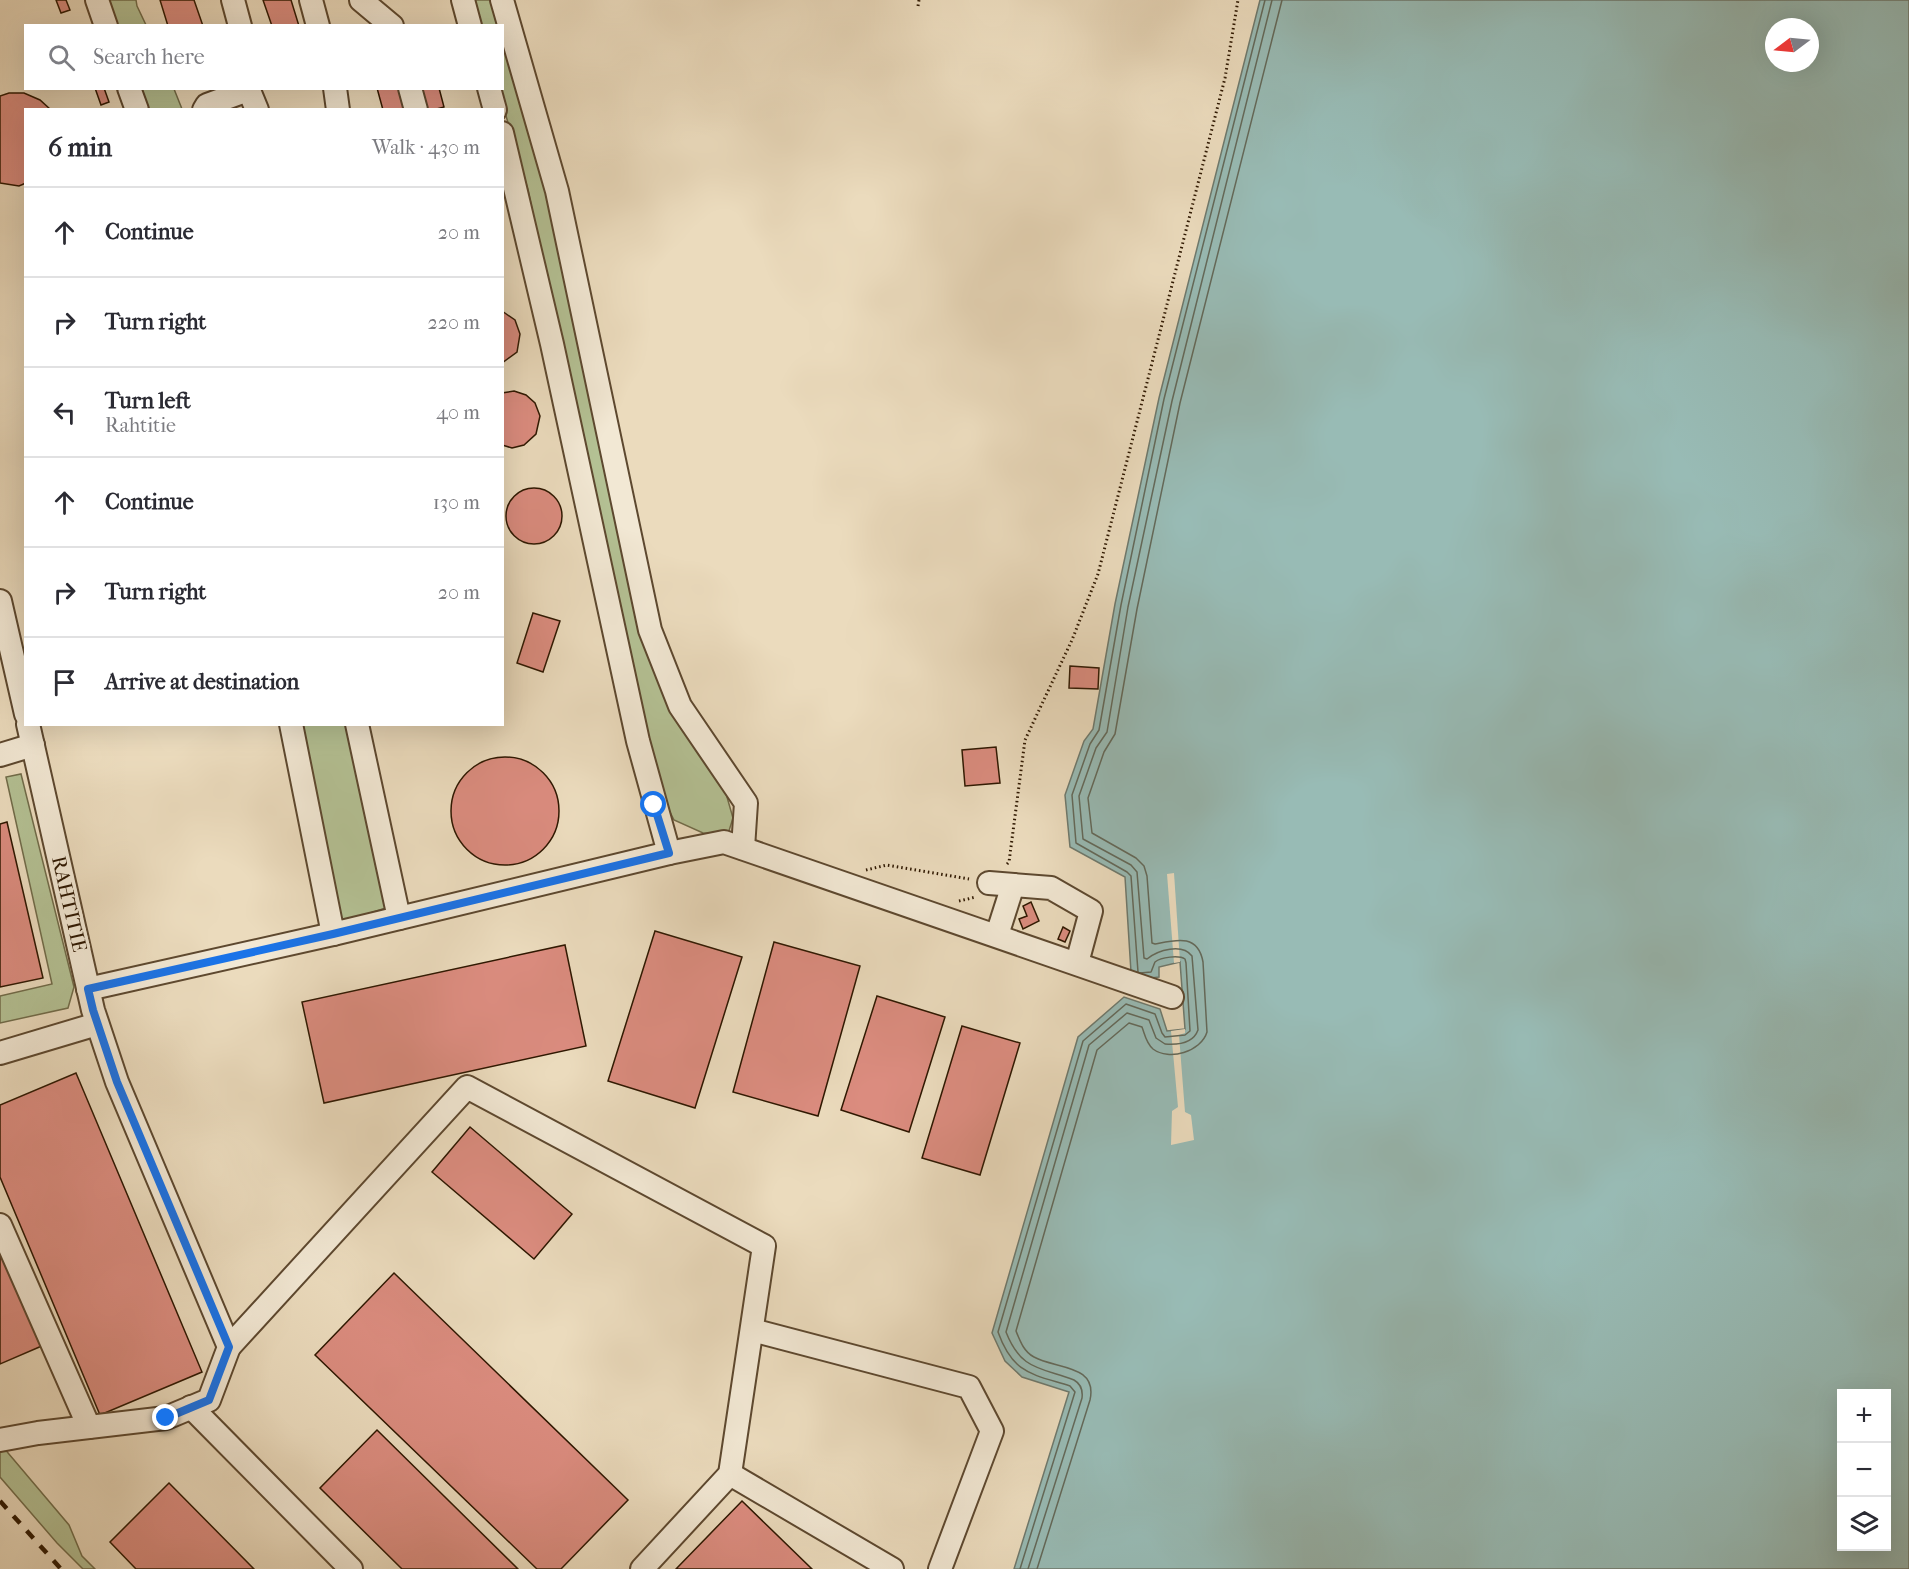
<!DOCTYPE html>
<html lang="en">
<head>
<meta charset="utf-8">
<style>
  :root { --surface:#fff; --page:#f2f2f3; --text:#2b2b33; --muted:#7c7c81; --line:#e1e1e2 }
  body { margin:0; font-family:"IM FELL French Canon",serif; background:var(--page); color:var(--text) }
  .controls { position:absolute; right:18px; bottom:18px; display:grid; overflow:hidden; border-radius:0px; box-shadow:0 6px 24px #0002 }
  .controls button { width:54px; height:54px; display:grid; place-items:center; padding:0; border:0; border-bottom:2px solid var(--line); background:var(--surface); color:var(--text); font:30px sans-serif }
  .compass { position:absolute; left:1765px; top:18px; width:54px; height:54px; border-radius:50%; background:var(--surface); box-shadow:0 6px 24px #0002; rotate:254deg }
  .stop { position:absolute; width:18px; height:18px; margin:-14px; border:4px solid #1a73e8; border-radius:50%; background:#fff }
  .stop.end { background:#1a73e8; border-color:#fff; box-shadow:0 2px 6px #0008 }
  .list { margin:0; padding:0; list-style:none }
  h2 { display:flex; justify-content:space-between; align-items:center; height:78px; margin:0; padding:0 24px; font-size:26px }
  h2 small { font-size:20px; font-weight:400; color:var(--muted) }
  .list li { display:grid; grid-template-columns:39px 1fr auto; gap:18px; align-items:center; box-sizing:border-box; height:90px; padding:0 24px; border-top:2px solid var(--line) }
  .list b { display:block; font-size:22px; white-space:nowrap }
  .list p { margin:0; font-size:20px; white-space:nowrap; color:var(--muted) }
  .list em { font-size:20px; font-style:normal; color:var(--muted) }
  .icon { flex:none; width:33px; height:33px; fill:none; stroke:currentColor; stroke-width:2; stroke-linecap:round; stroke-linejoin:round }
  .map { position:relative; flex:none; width:1909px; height:1569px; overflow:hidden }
  .search { position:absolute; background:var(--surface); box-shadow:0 6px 24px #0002; left:24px; top:24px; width:480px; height:66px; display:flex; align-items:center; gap:15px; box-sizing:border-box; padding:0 21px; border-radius:0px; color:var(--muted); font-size:22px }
  .panel { position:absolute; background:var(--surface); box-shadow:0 6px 24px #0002; left:24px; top:108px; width:480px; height:618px; border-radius:0px }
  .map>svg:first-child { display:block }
  .green { fill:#b4c194; stroke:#716c4a; stroke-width:1.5 }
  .water { fill:#98bbb5; stroke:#6e796d; stroke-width:1.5; fill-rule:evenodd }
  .pier { fill:#ebdbbd }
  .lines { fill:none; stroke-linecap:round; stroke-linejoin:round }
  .shore { stroke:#63695a; stroke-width:1.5 }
  .building { fill:#db8c7f; stroke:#2e1700; stroke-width:1.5 }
  .minor-casing { stroke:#5d482f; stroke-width:26 }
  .path { stroke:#2e1700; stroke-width:3; stroke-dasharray:1.5 3; stroke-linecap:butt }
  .minor { stroke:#f2e8d4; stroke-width:22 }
  .rail { stroke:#2e1700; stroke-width:4.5; stroke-dasharray:10 10; stroke-linecap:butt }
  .route { stroke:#1a73e8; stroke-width:8 }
  .labels { text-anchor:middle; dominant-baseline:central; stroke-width:6; stroke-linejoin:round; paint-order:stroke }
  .street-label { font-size:20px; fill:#2e1700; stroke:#f2e8d4 }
</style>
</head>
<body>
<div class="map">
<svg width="1909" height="1569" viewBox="0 0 1909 1569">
  <rect width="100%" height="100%" fill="#ebdbbd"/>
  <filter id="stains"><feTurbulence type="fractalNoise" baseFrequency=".00333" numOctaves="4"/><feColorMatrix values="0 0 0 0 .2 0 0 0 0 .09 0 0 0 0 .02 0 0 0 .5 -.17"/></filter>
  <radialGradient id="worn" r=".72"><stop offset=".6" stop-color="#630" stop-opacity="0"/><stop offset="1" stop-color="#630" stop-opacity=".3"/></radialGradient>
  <!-- green -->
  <g class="green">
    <path d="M104,0H136L137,6L146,25H112Z"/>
    <path d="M472,0H494L501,25H479Z"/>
    <path d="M503,30L550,191L645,635L671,713L725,790L733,818L728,834L703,833L674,820L661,794L575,414L528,190L498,89L502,88Z"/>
    <path d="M134,89H174L182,109H142Z"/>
    <path d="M298,725H349L389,907L339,923Z"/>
    <path d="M21,774L74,987L68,1008L0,1023V996L52,984L6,777Z"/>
    <path d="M3,1447L69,1525L82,1556L95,1569H83L57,1543L0,1477V1448Z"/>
  </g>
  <!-- water -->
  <path class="water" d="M1260,0H1909V1569H1014L1069,1392L1022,1377L1005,1361L992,1333L1078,1037L1124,997L1160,1009L1167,1031L1185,1029L1180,962L1159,967V977L1143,979L1131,972L1125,877L1070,847L1065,795L1084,741L1093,729L1115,604L1159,398ZM1774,27H1810V63H1774ZM1842,1394H1886V1546H1842Z"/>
  <!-- pier -->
  <g class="pier">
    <path d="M1174,873L1180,962L1174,963L1167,874Z"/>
    <path d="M1185,1029V1033L1179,1035L1185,1112L1191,1115L1194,1140L1171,1145L1172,1111L1178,1107L1171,1031Z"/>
  </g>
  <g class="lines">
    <!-- shore -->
    <g class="shore">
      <path d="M1138,972L1131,876L1127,872L1076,843L1072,795L1090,744L1099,730L1121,605L1164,399L1265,0"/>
      <path d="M1020,1569L1075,1392L1070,1386C1032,1374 1013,1374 998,1332L1083,1041L1126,1004L1155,1014L1162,1033L1165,1037L1185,1035L1190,1031L1186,963L1185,959C1179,955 1161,957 1155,962C1154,964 1152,970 1151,972L1140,973"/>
      <path d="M1028,1569L1082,1398C1083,1390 1081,1384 1074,1380C1039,1367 1021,1370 1006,1332L1089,1045L1127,1013L1149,1020L1156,1038L1165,1044C1178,1045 1193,1044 1198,1030L1192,956C1182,943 1158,950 1147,959L1144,958L1137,872L1131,865L1083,839L1079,796L1096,748L1107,732L1128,607L1172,401L1272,0"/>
      <path d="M1037,1569L1090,1400C1098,1364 1055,1369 1034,1357C1024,1352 1020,1341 1016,1331L1097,1050L1129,1023L1142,1027C1145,1035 1146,1043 1153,1049C1169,1061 1201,1052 1207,1032L1203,962C1198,933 1175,940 1155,944L1152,943L1147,876L1144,866L1136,858L1092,833L1088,798L1104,752L1115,734L1137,609L1180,403L1282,0"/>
    </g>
  </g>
  <!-- building -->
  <g class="building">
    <path d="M56,0H66L70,10L61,13Z"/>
    <path d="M160,0H194L203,26H168Z"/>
    <path d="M263,0H291L299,26H272Z"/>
    <path d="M95,88H104L109,102L101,105Z"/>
    <path d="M377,88H439L444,107L433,110H383Z"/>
    <path d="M9,93H24L40,100L51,110H26V183L19,186L0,183V96Z"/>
    <path d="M502,311L515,320L520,334L517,352L502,363Z"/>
    <path d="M514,391L526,395L535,403L540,416L536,434L524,445L512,448L502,445V393Z"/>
    <circle cx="534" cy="516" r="28"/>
    <path d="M533,613L560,621L543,672L517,663Z"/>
    <path d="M1070,666L1099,668L1098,689L1069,688Z"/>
    <path d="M996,747L1000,783L965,786L962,750Z"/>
    <circle cx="505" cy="811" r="54"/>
    <path d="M7,822L43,978L0,987V824Z"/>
    <path d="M1031,902L1039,921L1023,929L1019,919L1027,916L1023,906Z"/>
    <path d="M1063,927L1070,931L1065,942L1058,939Z"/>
    <path d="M655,931L742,957L695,1108L608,1081Z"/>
    <path d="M774,942L860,966L818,1116L733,1092Z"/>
    <path d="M565,945L586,1046L324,1103L302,1002Z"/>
    <path d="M877,996L945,1017L909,1132L841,1110Z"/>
    <path d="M962,1026L1020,1043L980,1175L922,1158Z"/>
    <path d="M76,1073L202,1372L100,1415L0,1177V1105Z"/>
    <path d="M470,1127L572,1214L534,1259L432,1172Z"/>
    <path d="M0,1245L44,1345L0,1364Z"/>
    <path d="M394,1273L628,1500L561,1569H537L315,1355Z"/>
    <path d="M377,1430L518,1569H402L320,1488Z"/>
    <path d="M169,1483L254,1569H136L110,1542Z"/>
    <path d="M742,1501L812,1569H676Z"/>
  </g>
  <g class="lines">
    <defs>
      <g id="minor">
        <path d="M97,0L106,26"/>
        <path d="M233,0L240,26"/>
        <path d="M311,0L318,26"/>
        <path d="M361,0L392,26"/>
        <path d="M463,0L470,26"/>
        <path d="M502,0L557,191L650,630L680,706L746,803L743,848"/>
        <path d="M129,88L137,110"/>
        <path d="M248,88L257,110"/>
        <path d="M335,88L338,110"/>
        <path d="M410,88L416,110"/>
        <path d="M489,88L495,110"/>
        <path d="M204,110L207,105L248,90"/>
        <path d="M502,133L552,344L638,741L669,853L724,842L1172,997"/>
        <path d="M0,601L26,714"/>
        <path d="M291,724L333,934L669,853"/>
        <path d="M357,724L399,918"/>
        <path d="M0,755L33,745"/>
        <path d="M989,883L1051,888L1091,911L1077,963"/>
        <path d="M997,935L1013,885"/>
        <path d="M88,989L333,934"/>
        <path d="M0,1053L97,1024"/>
        <path d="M0,1225L89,1427"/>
        <path d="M752,1330L969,1387L992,1431L940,1569"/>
        <path d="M229,1347L467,1087L764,1246L730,1474L642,1569"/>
        <path d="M191,1407L351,1569"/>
        <path d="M0,1440L38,1433L166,1418L209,1400L229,1347L117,1082L93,1010L28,724"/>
        <path d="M730,1474L892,1569"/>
      </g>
    </defs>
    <!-- minor casing -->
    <use href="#minor" class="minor-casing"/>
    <!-- path -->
    <g class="path">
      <path d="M918,6L919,0"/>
      <path d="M1007,864L1009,862L1025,740L1072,640L1098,574L1225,78L1238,0"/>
      <path d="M866,870L887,865L969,879"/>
      <path d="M959,901L976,897"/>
    </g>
    <!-- minor -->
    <use href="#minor" class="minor"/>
    <!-- rail -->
    <path class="rail" d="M0,1501L61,1569"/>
  </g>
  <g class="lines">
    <!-- route -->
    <path class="route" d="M166,1418L209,1400L229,1347L117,1082L93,1010L88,989L333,934L669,853L654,805"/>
  </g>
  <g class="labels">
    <!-- street labels -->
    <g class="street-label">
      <text transform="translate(69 904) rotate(77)">RAHTITIE</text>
    </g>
  </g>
  <rect width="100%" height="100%" filter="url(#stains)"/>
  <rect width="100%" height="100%" fill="url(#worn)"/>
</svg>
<div class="controls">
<button>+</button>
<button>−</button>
<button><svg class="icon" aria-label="layers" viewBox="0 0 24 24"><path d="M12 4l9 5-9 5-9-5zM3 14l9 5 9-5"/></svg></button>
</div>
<svg class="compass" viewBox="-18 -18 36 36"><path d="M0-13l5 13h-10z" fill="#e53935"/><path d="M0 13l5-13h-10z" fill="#7c7c81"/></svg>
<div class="stop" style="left:654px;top:805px"></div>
<div class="stop end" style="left:166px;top:1418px"></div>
<div class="search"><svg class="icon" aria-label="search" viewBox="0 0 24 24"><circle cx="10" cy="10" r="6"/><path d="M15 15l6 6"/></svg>Search here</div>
<section class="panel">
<h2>6 min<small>Walk · 430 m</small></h2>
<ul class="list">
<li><svg class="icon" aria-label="ahead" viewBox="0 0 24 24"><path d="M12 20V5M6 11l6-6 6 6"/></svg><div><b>Continue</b></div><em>20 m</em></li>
<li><svg class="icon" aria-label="right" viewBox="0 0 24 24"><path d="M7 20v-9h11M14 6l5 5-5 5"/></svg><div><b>Turn right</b></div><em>220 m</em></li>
<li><svg class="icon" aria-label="left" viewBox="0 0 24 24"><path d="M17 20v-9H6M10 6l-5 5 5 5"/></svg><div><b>Turn left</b><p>Rahtitie</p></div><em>40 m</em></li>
<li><svg class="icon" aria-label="ahead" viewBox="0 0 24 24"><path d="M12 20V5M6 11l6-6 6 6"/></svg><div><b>Continue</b></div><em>130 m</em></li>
<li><svg class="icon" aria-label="right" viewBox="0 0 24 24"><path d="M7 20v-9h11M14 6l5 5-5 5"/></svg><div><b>Turn right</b></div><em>20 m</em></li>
<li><svg class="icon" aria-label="arrive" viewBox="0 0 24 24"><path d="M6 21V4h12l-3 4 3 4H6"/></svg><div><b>Arrive at destination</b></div></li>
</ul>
</section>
</div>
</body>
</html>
